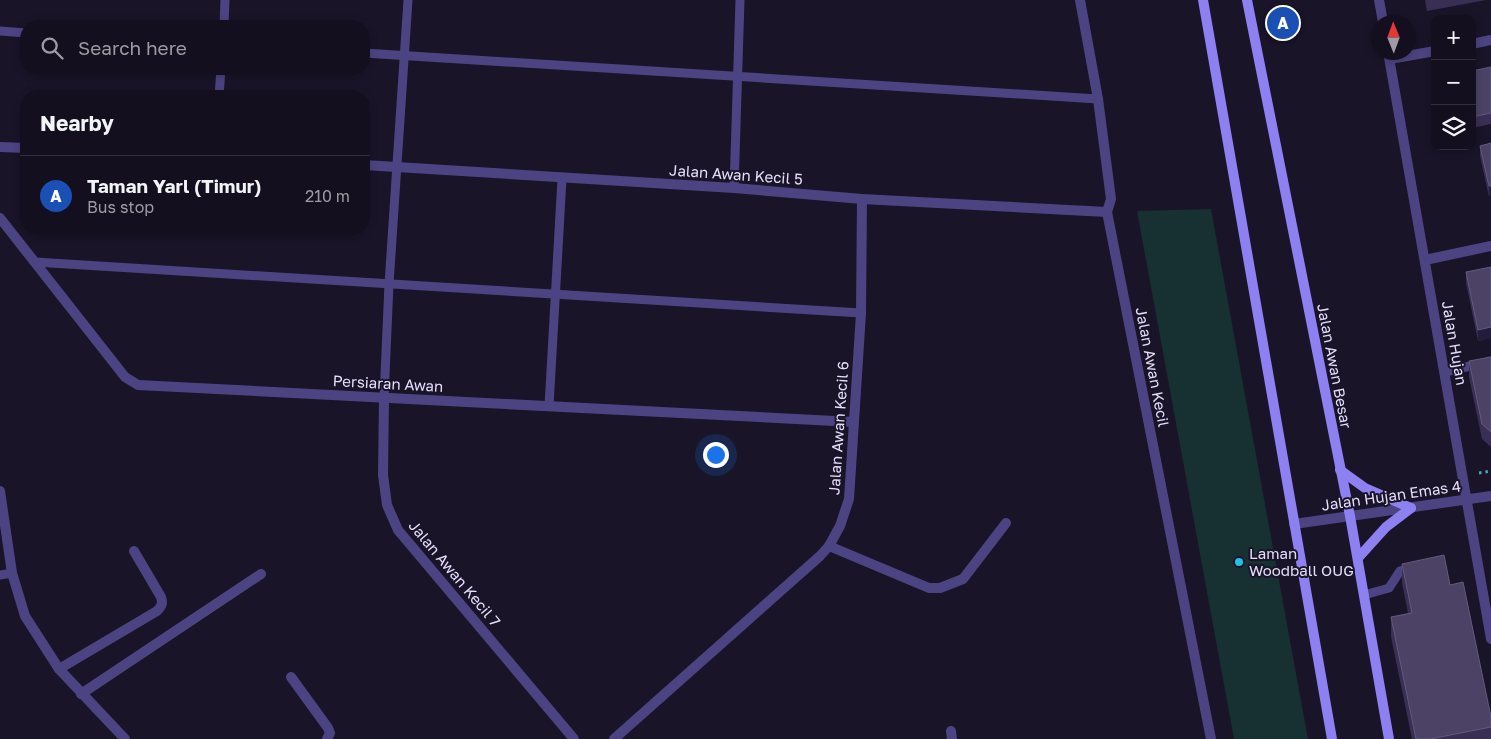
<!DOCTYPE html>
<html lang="en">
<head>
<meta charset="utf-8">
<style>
  :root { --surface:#130f1e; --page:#201d2b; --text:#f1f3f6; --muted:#9d9ca4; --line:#322f3c; --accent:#1a73e8 }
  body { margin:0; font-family:"Golos Text",sans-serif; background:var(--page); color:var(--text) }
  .controls { position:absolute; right:15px; top:15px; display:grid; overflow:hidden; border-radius:10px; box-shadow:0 2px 8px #0003 }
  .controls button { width:45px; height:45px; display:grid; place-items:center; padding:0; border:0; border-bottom:1px solid var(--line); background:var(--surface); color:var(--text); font:25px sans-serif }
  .compass { position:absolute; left:1371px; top:15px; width:45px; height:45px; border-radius:50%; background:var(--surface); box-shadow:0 2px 8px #0003; rotate:359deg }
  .you { position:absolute; left:715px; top:454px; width:18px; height:18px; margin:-12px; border:4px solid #fff; border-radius:50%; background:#1a73e8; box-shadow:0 0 0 8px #1a73e833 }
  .badge { display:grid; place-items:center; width:32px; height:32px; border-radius:50%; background:var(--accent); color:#fff; font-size:16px; font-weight:700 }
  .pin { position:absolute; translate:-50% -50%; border:2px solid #fff; box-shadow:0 1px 5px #0006 }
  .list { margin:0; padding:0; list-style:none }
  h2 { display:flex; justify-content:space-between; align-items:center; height:65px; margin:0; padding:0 20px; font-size:21px }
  h2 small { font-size:16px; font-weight:400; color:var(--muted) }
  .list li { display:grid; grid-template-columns:32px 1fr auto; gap:15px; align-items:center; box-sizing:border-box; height:80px; padding:0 20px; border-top:1px solid var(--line) }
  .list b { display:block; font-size:19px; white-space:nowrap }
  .list p { margin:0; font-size:16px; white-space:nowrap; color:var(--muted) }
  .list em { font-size:16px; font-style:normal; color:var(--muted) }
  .icon { flex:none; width:28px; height:28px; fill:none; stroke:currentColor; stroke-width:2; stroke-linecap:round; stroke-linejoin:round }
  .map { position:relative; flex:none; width:1491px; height:739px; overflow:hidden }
  .search { position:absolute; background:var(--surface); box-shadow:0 2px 8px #0003; left:20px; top:20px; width:350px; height:55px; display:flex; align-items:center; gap:12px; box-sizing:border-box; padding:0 18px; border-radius:20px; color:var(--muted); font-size:19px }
  .panel { position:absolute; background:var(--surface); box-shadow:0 2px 8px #0003; left:20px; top:90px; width:350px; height:145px; border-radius:20px }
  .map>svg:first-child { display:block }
  .green { fill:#173031 }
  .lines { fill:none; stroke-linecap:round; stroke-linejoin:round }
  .path { stroke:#3facaf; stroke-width:3; stroke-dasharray:2.5 4; stroke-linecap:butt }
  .service { stroke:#4c4482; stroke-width:9 }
  .minor { stroke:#4c4482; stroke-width:10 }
  .tertiary { stroke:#4c4482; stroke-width:10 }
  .secondary { stroke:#8d80f1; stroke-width:10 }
  .wall { fill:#392f54 }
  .shaded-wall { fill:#241c3b }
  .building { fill:#4b4266; stroke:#635a7d }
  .poi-dot { fill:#20c1e6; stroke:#191428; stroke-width:2 }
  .labels { text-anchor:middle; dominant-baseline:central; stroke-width:4; stroke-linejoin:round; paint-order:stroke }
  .street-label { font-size:15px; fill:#e4defb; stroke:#191428 }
  .poi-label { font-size:15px; fill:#e4defb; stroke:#191428; text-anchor:start }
</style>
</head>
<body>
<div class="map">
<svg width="1491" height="739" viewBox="0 0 1491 739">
  <rect width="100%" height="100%" fill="#191428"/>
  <!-- green -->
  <path class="green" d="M1211,209L1308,739H1234L1137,211Z"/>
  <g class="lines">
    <!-- path -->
    <path class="path" d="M1479,473L1491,471"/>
    <!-- service -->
    <g class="service">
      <path d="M224,26L225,0"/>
      <path d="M0,31L26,33"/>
      <path d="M364,53L1098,99"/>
      <path d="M219,96L221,69"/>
      <path d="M734,188L740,0"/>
      <path d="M35,262L861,313"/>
      <path d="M1445,372L1491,361"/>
      <path d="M384,398L389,284L408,0"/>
      <path d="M549,406L562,179"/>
      <path d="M0,575L12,573"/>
      <path d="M1364,595L1389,588L1400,571L1413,568"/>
    </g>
    <!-- minor -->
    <g class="minor">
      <path d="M1080,0L1098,99L1111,199L1107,212L1211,739"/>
      <path d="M1379,0L1383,22"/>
      <path d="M1472,44L1491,40"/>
      <path d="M1388,52L1491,639"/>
      <path d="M1390,59L1435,51"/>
      <path d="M0,147L26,148"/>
      <path d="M364,165L734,188L862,199L1107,212"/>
      <path d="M0,218L125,377L138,385L854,422"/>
      <path d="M1425,260L1491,246"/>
      <path d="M384,398L383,475L387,505L398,530L574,739"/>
      <path d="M0,491L12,573L25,616L59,669L125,739"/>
      <path d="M829,546L929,588H940L963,579L1006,523"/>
      <path d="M59,669L157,611C162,606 163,603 161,597L134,551"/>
      <path d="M291,677L328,728L330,733L327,739"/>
      <path d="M81,694L261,574"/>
      <path d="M951,731L952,739"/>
      <path d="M614,739L820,556L829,546L840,526L849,499L861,313L862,199"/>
    </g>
    <!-- tertiary -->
    <path class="tertiary" d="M1294,524L1491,496"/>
    <!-- secondary -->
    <g class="secondary">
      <path d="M1203,0L1332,739"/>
      <path d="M1247,0L1350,516L1389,739"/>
      <path d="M1340,470L1365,488L1411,508"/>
      <path d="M1358,558L1386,527L1411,508"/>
    </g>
  </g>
  <!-- wall -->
  <g class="wall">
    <path d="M1425,0H1486L1427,11Z"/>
    <path d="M1491,67V124L1472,128V71Z"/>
    <path d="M1491,143L1489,197L1480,156V146Z"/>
    <path d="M1491,267V338L1478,341L1466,283V272Z"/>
    <path d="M1491,357V447L1482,439L1469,377V361Z"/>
    <path d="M1402,564L1450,585L1491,717V739H1412L1391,637V617L1408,613L1402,583Z"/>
  </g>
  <!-- shaded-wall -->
  <g class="shaded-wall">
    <path d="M1489,186H1491V196L1489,197Z"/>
    <path d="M1491,327V338L1478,341V330Z"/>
  </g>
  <!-- building -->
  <g class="building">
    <path d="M1491,67V113L1472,117V71Z"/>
    <path d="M1491,143V186H1489L1480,146Z"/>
    <path d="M1491,267V327L1478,330L1466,272Z"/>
    <path d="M1491,357V432L1482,424L1469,361Z"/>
    <path d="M1444,555L1450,585L1463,582L1491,717V727L1430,739H1416L1391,617L1412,613L1402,564Z"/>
  </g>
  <!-- markers -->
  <circle class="poi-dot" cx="1239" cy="562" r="5"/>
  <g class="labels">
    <!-- street labels -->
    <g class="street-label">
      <text transform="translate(736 174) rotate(4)">Jalan Awan Kecil 5</text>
      <text transform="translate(1455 343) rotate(80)">Jalan Hujan</text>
      <text transform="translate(1335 366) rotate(79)">Jalan Awan Besar</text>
      <text transform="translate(1153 367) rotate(79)">Jalan Awan Kecil</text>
      <text transform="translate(388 383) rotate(3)">Persiaran Awan</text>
      <text transform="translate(838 428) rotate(-86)">Jalan Awan Kecil 6</text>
      <text transform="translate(1391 495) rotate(-8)">Jalan Hujan Emas 4</text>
      <text transform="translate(455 573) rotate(50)">Jalan Awan Kecil 7</text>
    </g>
    <!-- poi labels -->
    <g class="poi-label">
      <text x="1249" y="553">Laman<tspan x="1249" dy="17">Woodball OUG</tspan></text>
    </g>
  </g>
</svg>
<div class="controls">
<button>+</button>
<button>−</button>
<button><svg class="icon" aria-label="layers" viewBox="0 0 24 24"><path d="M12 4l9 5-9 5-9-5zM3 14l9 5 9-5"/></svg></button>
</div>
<svg class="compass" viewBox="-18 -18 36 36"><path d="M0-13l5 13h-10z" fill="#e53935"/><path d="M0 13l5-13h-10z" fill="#9d9ca4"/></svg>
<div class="you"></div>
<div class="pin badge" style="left:1283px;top:23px;background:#1a4fb4">A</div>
<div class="search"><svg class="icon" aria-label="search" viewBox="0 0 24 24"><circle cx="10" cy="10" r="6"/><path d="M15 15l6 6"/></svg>Search here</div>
<section class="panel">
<h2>Nearby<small></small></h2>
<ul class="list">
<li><span class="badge" style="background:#1a4fb4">A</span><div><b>Taman Yarl (Timur)</b><p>Bus stop</p></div><em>210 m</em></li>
</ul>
</section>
</div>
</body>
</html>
